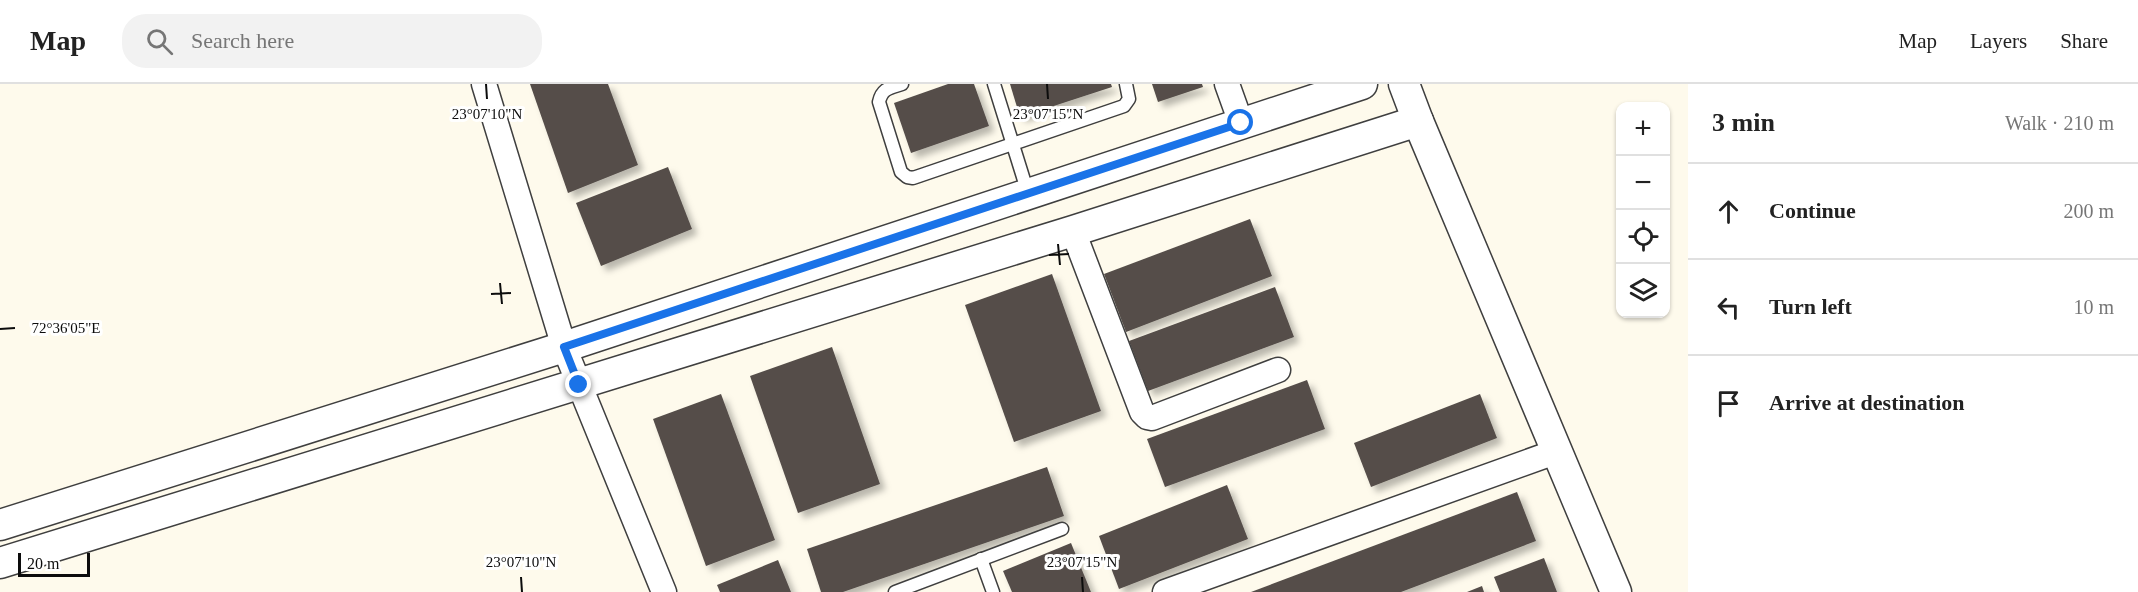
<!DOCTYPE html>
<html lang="en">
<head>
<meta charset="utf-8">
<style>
  :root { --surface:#fff; --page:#f2f2f2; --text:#222; --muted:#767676; --line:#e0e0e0 }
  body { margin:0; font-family:"Times New Roman",serif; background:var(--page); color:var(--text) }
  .controls { position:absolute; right:18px; top:18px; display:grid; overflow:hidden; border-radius:12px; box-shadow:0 2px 4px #0004 }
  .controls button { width:54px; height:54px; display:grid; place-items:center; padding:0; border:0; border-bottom:2px solid var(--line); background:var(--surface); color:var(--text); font:30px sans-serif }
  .scale { position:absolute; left:18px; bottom:15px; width:72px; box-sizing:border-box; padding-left:6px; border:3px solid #0c0c0c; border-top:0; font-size:16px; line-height:21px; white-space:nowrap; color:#0c0c0c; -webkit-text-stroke:4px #fff; paint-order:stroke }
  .stop { position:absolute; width:18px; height:18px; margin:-14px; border:4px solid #1a73e8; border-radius:50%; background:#fff }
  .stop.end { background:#1a73e8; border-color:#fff; box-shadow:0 2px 6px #0008 }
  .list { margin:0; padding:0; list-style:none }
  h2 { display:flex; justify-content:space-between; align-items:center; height:78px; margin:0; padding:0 24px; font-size:26px }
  h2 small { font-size:20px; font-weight:400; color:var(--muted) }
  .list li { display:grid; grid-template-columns:39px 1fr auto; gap:18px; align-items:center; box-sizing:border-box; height:96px; padding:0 24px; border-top:2px solid var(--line) }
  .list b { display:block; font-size:22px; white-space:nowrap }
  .list em { font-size:20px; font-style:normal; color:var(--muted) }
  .icon { flex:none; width:33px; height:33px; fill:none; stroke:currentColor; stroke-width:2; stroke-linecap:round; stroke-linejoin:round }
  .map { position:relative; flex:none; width:1688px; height:508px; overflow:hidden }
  header { display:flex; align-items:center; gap:36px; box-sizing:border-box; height:84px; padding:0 30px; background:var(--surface); border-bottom:2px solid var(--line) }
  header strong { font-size:28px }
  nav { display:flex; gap:33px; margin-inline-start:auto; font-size:21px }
  .search { width:420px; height:54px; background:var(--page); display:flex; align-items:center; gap:15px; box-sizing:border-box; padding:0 21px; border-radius:24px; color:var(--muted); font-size:22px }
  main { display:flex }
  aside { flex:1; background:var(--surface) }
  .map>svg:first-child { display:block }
  .building { fill:#544d49; filter:url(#shadow) }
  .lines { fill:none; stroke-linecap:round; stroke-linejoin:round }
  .service-casing { stroke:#3f3f3f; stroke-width:15 }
  .minor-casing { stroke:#3f3f3f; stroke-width:27 }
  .tertiary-casing { stroke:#3f3f3f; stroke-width:33 }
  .service { stroke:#fff; stroke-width:12 }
  .minor { stroke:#fff; stroke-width:24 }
  .tertiary { stroke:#fff; stroke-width:30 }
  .route { stroke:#1a73e8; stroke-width:8 }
  .ticks { fill:none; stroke:#0c0c0c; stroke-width:2 }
  .ticks-label { font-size:15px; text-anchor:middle; fill:#0c0c0c; stroke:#fff; stroke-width:6; stroke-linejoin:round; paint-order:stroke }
</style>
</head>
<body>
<header>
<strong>Map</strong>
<div class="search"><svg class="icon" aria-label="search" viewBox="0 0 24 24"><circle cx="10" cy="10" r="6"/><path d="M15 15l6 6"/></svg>Search here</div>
<nav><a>Map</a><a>Layers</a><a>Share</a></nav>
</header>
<main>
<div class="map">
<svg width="1688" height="508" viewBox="0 0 1688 508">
  <defs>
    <filter id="shadow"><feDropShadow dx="5.5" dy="5.5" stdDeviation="3" flood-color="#0004"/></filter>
  </defs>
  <rect width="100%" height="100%" fill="#fefaec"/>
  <!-- building -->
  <g class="building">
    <path d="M530,0H608L638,81L568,109Z"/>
    <path d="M948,0H974L989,42L911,69L894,19Z"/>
    <path d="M1010,0H1111L1112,3L1020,33Z"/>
    <path d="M1152,0H1202L1203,3L1158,18Z"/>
    <path d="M668,83L692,145L601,182L576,119Z"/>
    <path d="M1250,135L1272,192L1126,248L1104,190Z"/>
    <path d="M1052,190L1101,327L1014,358L965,221Z"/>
    <path d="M1275,203L1294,253L1148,307L1129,257Z"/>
    <path d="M832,263L880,400L798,429L750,292Z"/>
    <path d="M1307,296L1325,345L1165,403L1147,355Z"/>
    <path d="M721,310L775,456L706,482L653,335Z"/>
    <path d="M1480,310L1497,354L1371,403L1354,359Z"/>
    <path d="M1047,383L1064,432L843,508H821L807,465Z"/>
    <path d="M1227,401L1248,455L1119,505L1099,452Z"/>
    <path d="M1517,408L1536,457L1401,508H1251Z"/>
    <path d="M1071,459L1091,508H1012L1003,487Z"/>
    <path d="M1544,474L1557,508H1500L1494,493Z"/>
    <path d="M778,476L791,508H720L717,501Z"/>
    <path d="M1482,502L1484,508H1467Z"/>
  </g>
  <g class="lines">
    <defs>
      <g id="service">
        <path d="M902,0C890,4 882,4 879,18L901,88L907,93L913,94L1124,22L1129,15L1126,0"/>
        <path d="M994,0L1028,109"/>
        <path d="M981,475L993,508"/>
        <path d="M895,508L1062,445"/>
      </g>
      <g id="minor">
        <path d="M484,0L564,263L664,508"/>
        <path d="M1227,0L1241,39"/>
        <path d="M1073,147L1142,328L1147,333L1152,334L1278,286"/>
        <path d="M1165,508L1558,367"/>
      </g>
      <g id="tertiary">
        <path d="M1404,0L1418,37L1616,508"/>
        <path d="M0,441L564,263L1362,0"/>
        <path d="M0,479L1073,147L1418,37"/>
      </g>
    </defs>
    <!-- service casing -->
    <use href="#service" class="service-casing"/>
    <!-- minor casing -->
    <use href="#minor" class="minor-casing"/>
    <!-- tertiary casing -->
    <use href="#tertiary" class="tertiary-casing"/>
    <!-- service -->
    <use href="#service" class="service"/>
    <!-- minor -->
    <use href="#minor" class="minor"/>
    <!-- tertiary -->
    <use href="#tertiary" class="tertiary"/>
  </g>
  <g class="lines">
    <!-- route -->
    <path class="route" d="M579,301L564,263L1241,39"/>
  </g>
  <!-- ticks -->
  <path class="ticks" d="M486,0L487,15M1047,0L1048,15M1058,160L1060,181M1049,171L1069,170M500,199L502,220M491,210L511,209M0,245L15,244M521,493L522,508M1082,493L1083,508"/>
  <g class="ticks-label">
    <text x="487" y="35">23°07'10"N</text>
    <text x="1048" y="35">23°07'15"N</text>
    <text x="66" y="249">72°36'05"E</text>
    <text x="521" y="483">23°07'10"N</text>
    <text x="1082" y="483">23°07'15"N</text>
  </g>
</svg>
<div class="controls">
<button>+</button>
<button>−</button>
<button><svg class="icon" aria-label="locate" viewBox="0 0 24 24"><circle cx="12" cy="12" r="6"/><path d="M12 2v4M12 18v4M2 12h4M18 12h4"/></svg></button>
<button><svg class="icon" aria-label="layers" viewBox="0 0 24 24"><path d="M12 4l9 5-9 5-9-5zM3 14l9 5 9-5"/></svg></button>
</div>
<div class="scale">20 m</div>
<div class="stop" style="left:1241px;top:39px"></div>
<div class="stop end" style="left:579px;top:301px"></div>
</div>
<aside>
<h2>3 min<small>Walk · 210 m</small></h2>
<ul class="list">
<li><svg class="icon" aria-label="ahead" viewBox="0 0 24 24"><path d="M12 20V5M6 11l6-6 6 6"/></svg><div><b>Continue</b></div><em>200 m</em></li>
<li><svg class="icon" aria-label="left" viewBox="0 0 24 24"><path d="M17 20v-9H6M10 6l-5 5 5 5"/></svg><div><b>Turn left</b></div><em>10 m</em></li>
<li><svg class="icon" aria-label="arrive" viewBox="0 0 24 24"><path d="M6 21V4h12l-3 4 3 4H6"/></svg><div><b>Arrive at destination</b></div></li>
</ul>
</aside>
</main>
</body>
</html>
